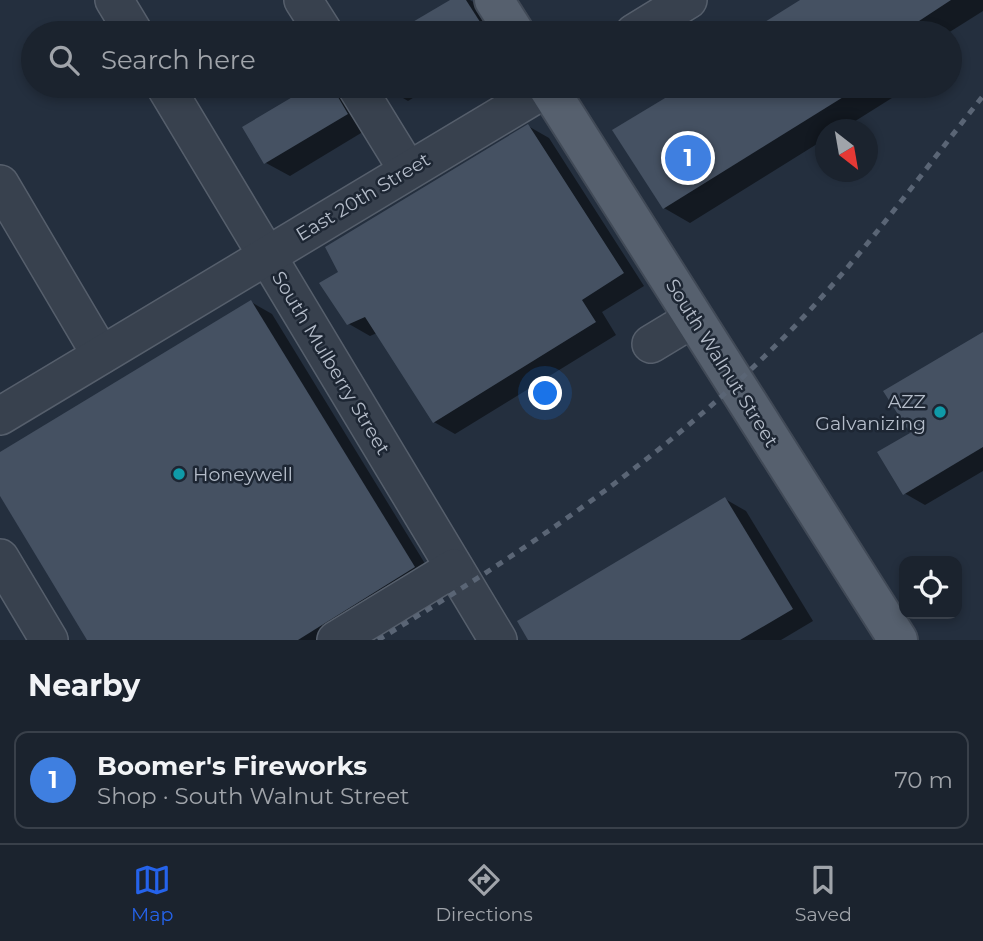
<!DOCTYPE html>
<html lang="en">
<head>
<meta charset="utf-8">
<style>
  :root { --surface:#1b232e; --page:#282f3a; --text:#f1f3f6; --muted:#a0a4aa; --line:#39404a; --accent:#2563eb }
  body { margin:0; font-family:Montserrat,sans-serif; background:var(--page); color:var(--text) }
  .controls { position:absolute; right:21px; bottom:21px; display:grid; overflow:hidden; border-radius:14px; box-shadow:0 4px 10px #0003 }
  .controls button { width:63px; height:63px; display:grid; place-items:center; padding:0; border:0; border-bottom:2px solid var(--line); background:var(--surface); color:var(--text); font:35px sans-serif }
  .compass { position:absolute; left:815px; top:119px; width:63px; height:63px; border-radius:50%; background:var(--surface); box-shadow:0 4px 10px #0003; rotate:149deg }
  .you { position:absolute; left:546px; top:394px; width:24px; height:24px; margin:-18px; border:5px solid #fff; border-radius:50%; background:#1a73e8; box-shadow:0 0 0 10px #1a73e833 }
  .badge { display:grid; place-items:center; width:46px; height:46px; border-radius:50%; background:var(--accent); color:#fff; font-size:23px; font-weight:700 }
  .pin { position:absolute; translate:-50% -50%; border:4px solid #fff; box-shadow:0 2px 7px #0006 }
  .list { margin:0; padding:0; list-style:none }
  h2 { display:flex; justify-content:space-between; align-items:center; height:91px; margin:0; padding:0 28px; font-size:30px }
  h2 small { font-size:23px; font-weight:400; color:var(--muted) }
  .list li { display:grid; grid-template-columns:46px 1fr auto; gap:21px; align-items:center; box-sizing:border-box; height:98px; margin:0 14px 14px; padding:0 14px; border:2px solid var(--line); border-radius:14px }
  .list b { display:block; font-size:26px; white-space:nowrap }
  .list p { margin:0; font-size:23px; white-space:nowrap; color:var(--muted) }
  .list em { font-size:23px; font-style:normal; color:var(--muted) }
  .icon { flex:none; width:38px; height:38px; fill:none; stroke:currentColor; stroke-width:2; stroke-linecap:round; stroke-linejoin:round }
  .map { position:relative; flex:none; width:983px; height:640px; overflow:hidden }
  .search { position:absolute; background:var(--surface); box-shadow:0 4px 10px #0003; left:21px; right:21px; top:21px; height:77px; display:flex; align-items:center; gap:18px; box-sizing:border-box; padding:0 24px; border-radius:38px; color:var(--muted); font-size:26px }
  .sheet { height:203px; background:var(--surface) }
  nav { display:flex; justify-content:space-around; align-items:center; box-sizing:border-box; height:98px; border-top:2px solid var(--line); background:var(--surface); font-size:19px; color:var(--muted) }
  nav a { display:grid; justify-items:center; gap:4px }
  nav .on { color:var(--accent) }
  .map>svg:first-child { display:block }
  .shadow { fill:#0007 }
  .building { fill:#455162 }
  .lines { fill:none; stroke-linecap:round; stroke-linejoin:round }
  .minor-casing { stroke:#565f6c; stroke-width:40 }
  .major-casing { stroke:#414a57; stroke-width:42 }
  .minor { stroke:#38414e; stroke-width:37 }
  .major { stroke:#56606e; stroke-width:38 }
  .rail { stroke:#5a6575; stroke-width:5; stroke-dasharray:7 7; stroke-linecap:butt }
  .culture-dot { fill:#0f9aa8; stroke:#1d2633; stroke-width:2.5 }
  .labels { text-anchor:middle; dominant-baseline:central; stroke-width:5; stroke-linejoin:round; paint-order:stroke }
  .street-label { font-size:19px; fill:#b4bcc9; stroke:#1d2633 }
  .poi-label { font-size:19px; fill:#b4bcc9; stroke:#1d2633; text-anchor:end }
</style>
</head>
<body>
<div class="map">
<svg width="983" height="640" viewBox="0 0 983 640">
  <rect width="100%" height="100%" fill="#242f3e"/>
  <!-- shadow -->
  <g class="shadow">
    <path d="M453,0H470L485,9L501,33H398Z"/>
    <path d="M803,0H983V11L948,33H750Z"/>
    <path d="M950,45L957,57L950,62Z"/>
    <path d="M315,86H365L371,127L290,176L266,163L245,128Z"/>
    <path d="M383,86H432L408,101Z"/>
    <path d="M684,86H911L841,130H825V139L690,223L664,208Z"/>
    <path d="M528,126L549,138L644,286L602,312L616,335L455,434L434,422L377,333L370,336L349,324L341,272Z"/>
    <path d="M251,302L272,314L435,580L339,640H89L0,493V454Z"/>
    <path d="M983,334V471L925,505L904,493L912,434Z"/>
    <path d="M725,499L746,511L813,621L781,640H530Z"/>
  </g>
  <!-- building -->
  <g class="building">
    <path d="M450,0H466L482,25L469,33H394Z"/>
    <path d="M800,0H951L919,21L927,33H747Z"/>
    <path d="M311,86H335L338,97L348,114L264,164L242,127Z"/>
    <path d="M685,86H861L663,209L612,130Z"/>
    <path d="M528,124L624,273L582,300L596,322L433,423L365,317L347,325L319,283L338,272L325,247Z"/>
    <path d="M251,300L415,567L298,640H87L0,496V452Z"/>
    <path d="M983,332V447L903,495L877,452L910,433L883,391Z"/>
    <path d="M725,497L793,609L740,640H528L517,621Z"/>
  </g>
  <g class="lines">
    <defs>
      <g id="minor">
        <path d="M114,0L134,33"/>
        <path d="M303,0L324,33"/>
        <path d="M634,33L688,0"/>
        <path d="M165,86L498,640"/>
        <path d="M356,86L407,169"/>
        <path d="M0,184L101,355"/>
        <path d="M651,344L694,318"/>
        <path d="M0,416L550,86"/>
        <path d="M0,558L49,640"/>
        <path d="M336,640L454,568"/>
      </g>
      <g id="major">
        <path d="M494,0L515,33"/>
        <path d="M547,86L898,640"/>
      </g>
    </defs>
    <!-- minor casing -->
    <use href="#minor" class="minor-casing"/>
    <!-- major casing -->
    <use href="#major" class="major-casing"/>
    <!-- minor -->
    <use href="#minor" class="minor"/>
    <!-- major -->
    <use href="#major" class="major"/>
    <!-- rail -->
    <path class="rail" d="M378,640C517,556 653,466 769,352C849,275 914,183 983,96"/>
  </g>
  <!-- markers -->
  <g class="culture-dot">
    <circle cx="940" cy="412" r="7"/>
    <circle cx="179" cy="474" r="7"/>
  </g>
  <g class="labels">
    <!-- street labels -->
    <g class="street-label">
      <text transform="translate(363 197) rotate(-31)">East 20th Street</text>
      <text transform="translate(331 363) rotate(59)">South Mulberry Street</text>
      <text transform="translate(722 363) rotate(58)">South Walnut Street</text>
    </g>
    <!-- poi labels -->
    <g class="poi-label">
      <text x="926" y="401">AZZ<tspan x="926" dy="22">Galvanizing</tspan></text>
      <text x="193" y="474" text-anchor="start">Honeywell</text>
    </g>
  </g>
</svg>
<div class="controls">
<button><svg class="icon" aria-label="locate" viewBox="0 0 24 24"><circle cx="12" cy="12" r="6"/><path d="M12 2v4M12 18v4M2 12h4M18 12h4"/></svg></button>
</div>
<svg class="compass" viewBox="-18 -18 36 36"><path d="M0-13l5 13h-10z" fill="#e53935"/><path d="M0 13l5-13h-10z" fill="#a0a4aa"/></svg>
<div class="you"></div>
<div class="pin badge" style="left:688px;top:158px;background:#3f7fe0">1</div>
<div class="search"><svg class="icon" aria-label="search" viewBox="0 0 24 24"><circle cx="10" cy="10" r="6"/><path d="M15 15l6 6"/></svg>Search here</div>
</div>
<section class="sheet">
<h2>Nearby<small></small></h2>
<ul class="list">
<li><span class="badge" style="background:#3f7fe0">1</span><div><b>Boomer's Fireworks</b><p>Shop · South Walnut Street</p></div><em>70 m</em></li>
</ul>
</section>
<nav>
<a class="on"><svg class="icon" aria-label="map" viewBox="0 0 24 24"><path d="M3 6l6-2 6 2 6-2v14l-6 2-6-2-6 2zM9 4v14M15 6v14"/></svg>Map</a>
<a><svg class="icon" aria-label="directions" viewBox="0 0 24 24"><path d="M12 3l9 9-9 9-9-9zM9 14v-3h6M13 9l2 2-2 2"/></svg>Directions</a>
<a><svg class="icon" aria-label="saved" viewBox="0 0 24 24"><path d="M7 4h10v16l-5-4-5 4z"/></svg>Saved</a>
</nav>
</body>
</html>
